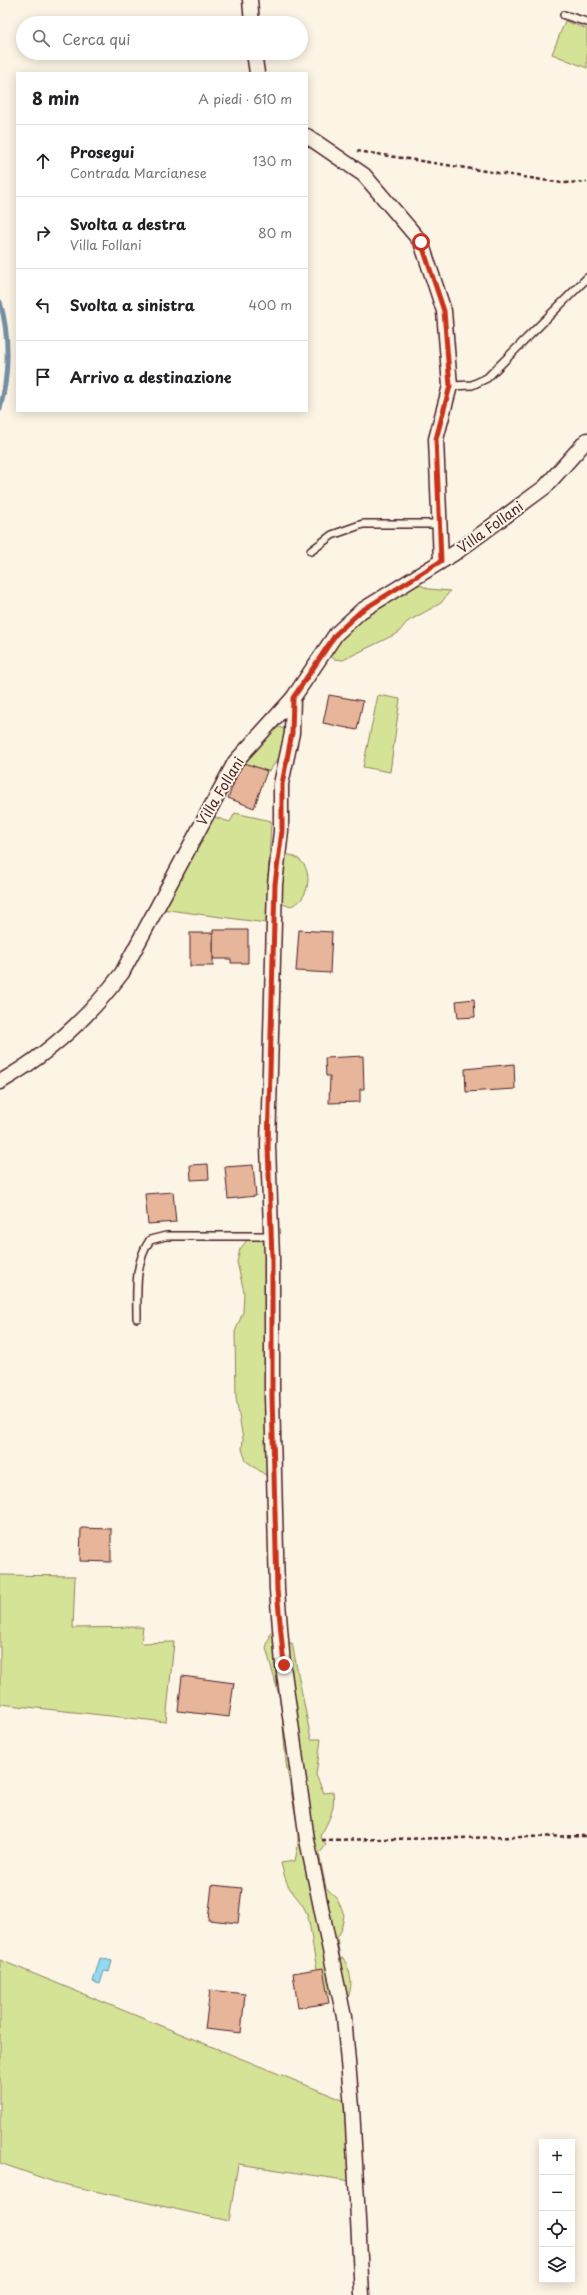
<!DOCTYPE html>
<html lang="it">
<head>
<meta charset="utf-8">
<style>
  :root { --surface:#fff; --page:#f6f6f6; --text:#202124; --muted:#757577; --line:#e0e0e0 }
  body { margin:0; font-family:"Playpen Sans",sans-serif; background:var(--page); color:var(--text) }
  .controls { position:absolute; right:12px; bottom:12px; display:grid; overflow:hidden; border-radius:0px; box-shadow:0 2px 10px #0003 }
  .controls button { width:36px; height:36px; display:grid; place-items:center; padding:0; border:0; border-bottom:1px solid var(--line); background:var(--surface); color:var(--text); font:20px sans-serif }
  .stop { position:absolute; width:12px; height:12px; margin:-9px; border:3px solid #c8321e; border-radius:50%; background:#fff }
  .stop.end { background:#c8321e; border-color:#fff; box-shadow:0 1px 4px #0008 }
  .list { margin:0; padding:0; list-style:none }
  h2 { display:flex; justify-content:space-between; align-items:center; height:52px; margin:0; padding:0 16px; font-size:17px }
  h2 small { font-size:13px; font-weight:400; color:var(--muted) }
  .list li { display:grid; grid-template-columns:26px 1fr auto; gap:12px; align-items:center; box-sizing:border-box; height:72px; padding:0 16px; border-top:1px solid var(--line) }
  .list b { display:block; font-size:15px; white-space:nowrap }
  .list p { margin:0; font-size:13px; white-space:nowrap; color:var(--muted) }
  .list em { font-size:13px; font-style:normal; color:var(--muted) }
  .icon { flex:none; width:22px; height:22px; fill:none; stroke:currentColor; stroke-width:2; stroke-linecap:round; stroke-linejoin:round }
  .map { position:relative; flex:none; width:587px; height:2295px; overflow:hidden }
  .search { position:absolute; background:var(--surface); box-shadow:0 2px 10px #0003; left:16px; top:16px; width:292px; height:44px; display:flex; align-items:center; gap:10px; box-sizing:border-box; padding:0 14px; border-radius:22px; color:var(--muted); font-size:15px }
  .panel { position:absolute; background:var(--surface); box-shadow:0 2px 10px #0003; left:16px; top:72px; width:292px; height:340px; border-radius:0px }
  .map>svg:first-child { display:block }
  .green { fill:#d5e396; stroke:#908160 }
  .water { fill:#91daf2; stroke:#758fa2 }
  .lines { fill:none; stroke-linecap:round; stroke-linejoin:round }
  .stream { stroke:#758fa2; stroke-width:5 }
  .building { fill:#e7b599; stroke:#4a1f2b }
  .service-casing { stroke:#4a1f2b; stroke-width:10 }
  .minor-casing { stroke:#4a1f2b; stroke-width:17 }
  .path { stroke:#4a1f2b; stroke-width:2.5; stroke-dasharray:4 3; stroke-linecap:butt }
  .service { stroke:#fcf5e5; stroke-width:7 }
  .minor { stroke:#fcf5e5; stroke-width:14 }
  .route { stroke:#c8321e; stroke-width:5 }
  .labels { text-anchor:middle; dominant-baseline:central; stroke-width:4; stroke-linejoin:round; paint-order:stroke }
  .street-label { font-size:14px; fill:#4a1f2b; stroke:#fcf5e5 }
</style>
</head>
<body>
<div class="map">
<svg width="587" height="2295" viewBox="0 0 587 2295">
  <rect width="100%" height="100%" fill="#fcf5e5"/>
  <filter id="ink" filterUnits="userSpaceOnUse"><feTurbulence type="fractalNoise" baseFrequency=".025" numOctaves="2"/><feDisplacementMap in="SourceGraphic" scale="8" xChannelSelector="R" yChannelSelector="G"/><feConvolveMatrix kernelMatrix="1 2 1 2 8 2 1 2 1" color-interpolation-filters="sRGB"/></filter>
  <g filter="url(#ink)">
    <!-- green -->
    <g class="green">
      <path d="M565,21L587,29V68L552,54Z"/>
      <path d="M416,583L429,589L450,591L441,603L407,622L398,633L343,660L334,659L329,655C345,623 386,602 416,583Z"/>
      <path d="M378,695L400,699L390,772L363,767Z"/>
      <path d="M279,727L286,730L281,755L270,770L267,771L242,762L271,728Z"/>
      <path d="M235,813L271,821L266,923L161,909L208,815L230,822Z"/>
      <path d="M281,854C327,854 306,924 278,901Z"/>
      <path d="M248,1239H266L271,1479L246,1461L242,1449L243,1439L236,1398L235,1332L243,1312L244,1292L237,1262L240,1249Z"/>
      <path d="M0,1575L75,1576L73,1628L143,1627L141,1643L174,1642L166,1722L0,1704Z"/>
      <path d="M287,1630L288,1643H292L311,1739H321L316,1775L324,1793L333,1792C336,1808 328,1823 320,1836L326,1845L319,1854L326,1888L337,1898L344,1915L341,1931L337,1938L340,1959L343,1958C352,1972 354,1989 345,2003C310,1991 316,1943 307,1915C303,1902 294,1896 289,1887C285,1880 283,1871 281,1863L295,1861L298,1846V1829L286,1763L281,1703L266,1648L271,1632Z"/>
      <path d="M0,1960L345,2101L351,2181L238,2164L229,2221L54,2182L0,2163Z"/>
    </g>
    <!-- water -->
    <path class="water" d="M100,1958L112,1961L109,1972L104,1971L100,1984L93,1982Z"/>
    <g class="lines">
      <!-- stream -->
      <path class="stream" d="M0,302C10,336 9,375 0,409"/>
    </g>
    <!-- building -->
    <g class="building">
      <path d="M329,695L363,701L357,730L323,723Z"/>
      <path d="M242,762L267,771L254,808L228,798Z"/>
      <path d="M213,930H248V963H231V959H213Z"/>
      <path d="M299,930L332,932L330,973L296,971Z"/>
      <rect x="190" y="933" width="23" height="33"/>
      <path d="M474,999L475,1017L458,1018L456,1001Z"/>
      <path d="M363,1056L364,1089H360V1102L329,1103L330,1076H326L325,1058Z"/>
      <path d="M514,1064L515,1089L466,1092L465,1069Z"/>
      <path d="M208,1164L209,1179L191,1180L190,1165Z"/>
      <path d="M253,1165L256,1196L228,1199L225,1167Z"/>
      <path d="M173,1192L176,1222L148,1224L145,1194Z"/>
      <path d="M81,1528L111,1529V1562L80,1561Z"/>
      <path d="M182,1676L234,1683L229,1717L178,1711Z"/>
      <path d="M212,1885L242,1888L238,1923L208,1920Z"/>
      <path d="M323,1968L329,2003L298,2008L293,1973Z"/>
      <path d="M210,1990L245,1994L241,2033L205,2029Z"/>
    </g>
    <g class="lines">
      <defs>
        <g id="service">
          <path d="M564,15L587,22"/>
          <path d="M450,386L472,385L487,378L587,278"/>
          <path d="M311,551L332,535L363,524H439"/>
          <path d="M137,1318C137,1292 134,1263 150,1240L166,1236H271"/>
        </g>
        <g id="minor">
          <path d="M250,0L252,23"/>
          <path d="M254,53L257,73"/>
          <path d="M307,136L364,175L421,242L444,311L450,386L436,439L441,561"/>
          <path d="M293,698L292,733L281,784V831L275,884L268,1146L272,1257V1396L277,1590L283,1665L307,1840L344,2017L352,2107L362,2295"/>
          <path d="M0,1082C49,1054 88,1018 122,973L235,762L293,698L336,634L361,611L458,551L545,487L587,440"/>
        </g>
      </defs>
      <!-- service casing -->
      <use href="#service" class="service-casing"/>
      <!-- minor casing -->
      <use href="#minor" class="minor-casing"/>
      <!-- path -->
      <g class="path">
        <path d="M357,151L562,183L587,182"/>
        <path d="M322,1840L587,1836"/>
      </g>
      <!-- service -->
      <use href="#service" class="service"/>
      <!-- minor -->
      <use href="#minor" class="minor"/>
    </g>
  </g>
  <g class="lines" filter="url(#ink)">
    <!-- route -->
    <path class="route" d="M284,1665L277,1590L272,1396V1257L268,1146L275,884L282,831V784L292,733L293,698L336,634L361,611L441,561L436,439L450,386L444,311L421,242"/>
  </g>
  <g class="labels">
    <!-- street labels -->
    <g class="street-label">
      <text transform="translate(490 527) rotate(-36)">Villa Follani</text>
      <text transform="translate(220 791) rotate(-59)">Villa Follani</text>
    </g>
  </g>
</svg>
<div class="controls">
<button>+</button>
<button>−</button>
<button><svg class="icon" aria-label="locate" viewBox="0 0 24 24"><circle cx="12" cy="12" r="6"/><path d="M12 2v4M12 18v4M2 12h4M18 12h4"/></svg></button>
<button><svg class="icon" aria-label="layers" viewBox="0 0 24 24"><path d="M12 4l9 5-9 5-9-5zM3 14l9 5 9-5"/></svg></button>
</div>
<div class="stop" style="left:421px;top:242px"></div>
<div class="stop end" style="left:284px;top:1665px"></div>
<div class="search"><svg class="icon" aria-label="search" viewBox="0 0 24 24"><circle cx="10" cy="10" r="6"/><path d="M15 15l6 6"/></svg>Cerca qui</div>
<section class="panel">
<h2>8 min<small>A piedi · 610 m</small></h2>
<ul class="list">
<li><svg class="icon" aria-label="ahead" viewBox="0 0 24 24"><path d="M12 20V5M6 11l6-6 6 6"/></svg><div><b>Prosegui</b><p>Contrada Marcianese</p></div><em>130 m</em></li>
<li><svg class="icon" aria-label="right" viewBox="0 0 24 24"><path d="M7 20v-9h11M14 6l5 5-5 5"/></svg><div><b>Svolta a destra</b><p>Villa Follani</p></div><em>80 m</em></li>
<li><svg class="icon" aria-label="left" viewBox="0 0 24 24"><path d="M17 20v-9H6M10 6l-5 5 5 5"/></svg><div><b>Svolta a sinistra</b></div><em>400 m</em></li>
<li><svg class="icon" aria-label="arrive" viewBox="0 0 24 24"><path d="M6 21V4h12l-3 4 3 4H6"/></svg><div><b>Arrivo a destinazione</b></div></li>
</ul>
</section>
</div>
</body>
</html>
